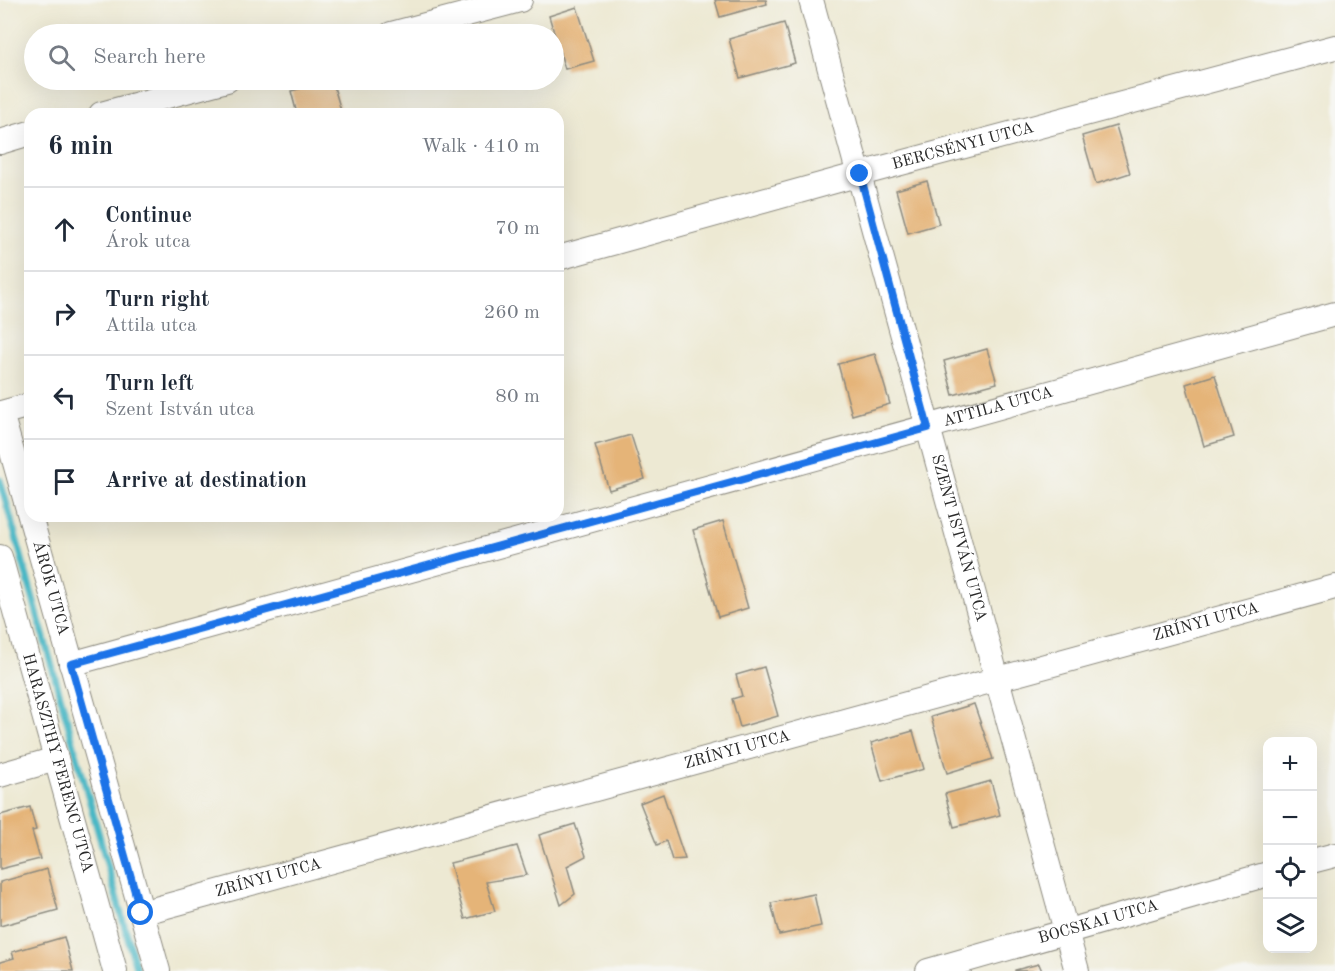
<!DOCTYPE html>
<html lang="en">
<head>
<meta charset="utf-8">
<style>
  :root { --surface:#fff; --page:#f2f2f3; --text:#1f2937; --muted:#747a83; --line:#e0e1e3 }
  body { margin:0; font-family:"Old Standard TT",serif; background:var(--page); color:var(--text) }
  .controls { position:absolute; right:18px; bottom:18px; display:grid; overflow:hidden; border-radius:12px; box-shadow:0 6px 24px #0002 }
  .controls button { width:54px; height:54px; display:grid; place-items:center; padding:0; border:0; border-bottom:2px solid var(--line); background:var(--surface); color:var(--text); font:30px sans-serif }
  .stop { position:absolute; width:18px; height:18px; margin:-14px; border:4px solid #1a73e8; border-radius:50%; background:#fff }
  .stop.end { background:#1a73e8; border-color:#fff; box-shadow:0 2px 6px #0008 }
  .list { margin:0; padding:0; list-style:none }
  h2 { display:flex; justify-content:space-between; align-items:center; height:78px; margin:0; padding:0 24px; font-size:26px }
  h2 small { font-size:20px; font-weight:400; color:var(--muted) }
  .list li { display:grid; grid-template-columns:39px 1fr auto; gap:18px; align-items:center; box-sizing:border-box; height:84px; padding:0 24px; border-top:2px solid var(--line) }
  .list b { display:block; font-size:22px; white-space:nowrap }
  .list p { margin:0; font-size:20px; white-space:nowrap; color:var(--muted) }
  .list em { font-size:20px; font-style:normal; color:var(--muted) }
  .icon { flex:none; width:33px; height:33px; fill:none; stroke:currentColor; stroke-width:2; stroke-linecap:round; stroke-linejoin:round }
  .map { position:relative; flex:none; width:1335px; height:971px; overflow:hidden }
  .search { position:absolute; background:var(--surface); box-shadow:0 6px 24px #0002; left:24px; top:24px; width:540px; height:66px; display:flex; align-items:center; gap:15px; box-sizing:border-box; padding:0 21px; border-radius:33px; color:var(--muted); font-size:22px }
  .panel { position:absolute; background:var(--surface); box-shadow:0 6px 24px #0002; left:24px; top:108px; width:540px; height:414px; border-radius:18px }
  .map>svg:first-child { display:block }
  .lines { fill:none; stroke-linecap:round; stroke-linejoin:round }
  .stream { stroke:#4ab7c5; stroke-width:7 }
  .building { fill:#e5b478 }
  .street-casing { stroke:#8c8a7f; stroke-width:26 }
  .street { stroke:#fff; stroke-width:24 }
  .route { stroke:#1a73e8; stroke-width:8 }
  .labels { text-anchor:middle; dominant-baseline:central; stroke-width:6; stroke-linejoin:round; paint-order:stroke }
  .street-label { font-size:16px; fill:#2b2b2b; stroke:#f6f6f2 }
</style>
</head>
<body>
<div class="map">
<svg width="1335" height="971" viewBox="0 0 1335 971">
  <rect width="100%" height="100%" fill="#f6f6f2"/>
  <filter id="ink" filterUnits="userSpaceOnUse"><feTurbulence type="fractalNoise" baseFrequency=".0167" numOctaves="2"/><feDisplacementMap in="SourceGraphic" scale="12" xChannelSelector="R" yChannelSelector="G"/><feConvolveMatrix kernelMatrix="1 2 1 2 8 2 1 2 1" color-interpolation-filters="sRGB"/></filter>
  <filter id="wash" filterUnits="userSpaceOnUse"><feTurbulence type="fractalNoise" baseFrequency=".008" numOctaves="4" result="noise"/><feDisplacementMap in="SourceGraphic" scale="24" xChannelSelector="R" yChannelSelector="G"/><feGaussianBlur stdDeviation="1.35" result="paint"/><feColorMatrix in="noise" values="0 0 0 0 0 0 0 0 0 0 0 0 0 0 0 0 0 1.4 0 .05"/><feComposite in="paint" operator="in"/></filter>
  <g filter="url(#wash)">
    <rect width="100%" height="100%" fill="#ede9d3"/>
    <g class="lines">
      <!-- stream -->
      <path class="stream" d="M0,480L137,971"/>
    </g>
    <g id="blocks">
      <!-- building -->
      <g class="building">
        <path d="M715,0H766L767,4L720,17Z"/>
        <path d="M577,7L594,61L565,69L549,16Z"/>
        <path d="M784,23L795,63L740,78L729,39Z"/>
        <path d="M332,80L342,114H297L291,91Z"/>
        <path d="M1116,126L1130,173L1096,184L1082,136Z"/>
        <path d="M927,181L939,224L908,233L896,190Z"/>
        <path d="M987,349L997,383L953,395L944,361Z"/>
        <path d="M875,354L890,404L852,415L838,364Z"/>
        <path d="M1215,375L1234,437L1204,446L1186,384Z"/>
        <path d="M631,435L645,479L609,490L595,445Z"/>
        <path d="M723,521L748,608L718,617L693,530Z"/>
        <path d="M764,667L778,716L740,727L732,699L742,696L736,675Z"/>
        <path d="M974,704L993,759L947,773L931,717Z"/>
        <path d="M913,731L924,769L882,781L871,743Z"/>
        <path d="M991,781L1000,815L954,827L945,794Z"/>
        <path d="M663,794L685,859L672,860L666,841L657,845L640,803Z"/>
        <path d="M30,807L36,830L32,831L40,859L0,869V815Z"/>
        <path d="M575,824L586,856L567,866L575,894L561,905L539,835Z"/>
        <path d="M517,846L527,875L486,882L495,911L465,919L450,863Z"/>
        <path d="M47,869L58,910L0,926V882Z"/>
        <path d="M814,894L821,926L779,935L771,903Z"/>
        <path d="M64,937L73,971H0V962L14,958L12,952Z"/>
        <path d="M1039,964L1042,971H1015V970Z"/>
      </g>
    </g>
  </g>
  <g filter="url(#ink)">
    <use href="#blocks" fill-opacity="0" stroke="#8c8a7f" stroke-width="1.5"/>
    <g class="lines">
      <defs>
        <g id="street">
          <path id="s1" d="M811,0L1077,971"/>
          <path d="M391,34L520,0"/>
          <path d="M101,114L227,80"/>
          <path d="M0,142L30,133"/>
          <path id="s2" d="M558,258L860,174L1335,47"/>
          <path id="s3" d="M30,405L1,413L158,971"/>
          <path id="s4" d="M0,557L115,971"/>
          <path id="s5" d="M71,664L1335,314"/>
          <path d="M0,775L56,759"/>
          <path d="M1312,861L1335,855"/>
          <path id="s6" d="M141,913L1335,587"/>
          <path id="s7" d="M928,971L1268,874"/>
        </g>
      </defs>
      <!-- street casing -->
      <use href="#street" class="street-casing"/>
      <!-- street -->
      <use href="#street" class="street"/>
    </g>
  </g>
  <g class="lines" filter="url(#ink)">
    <!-- route -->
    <path class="route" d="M141,913L71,664L928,428L860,174"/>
  </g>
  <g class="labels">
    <!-- street labels -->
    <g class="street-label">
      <text stroke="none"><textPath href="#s2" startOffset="420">BERCSÉNYI UTCA</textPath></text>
      <text stroke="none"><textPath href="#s5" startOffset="962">ATTILA UTCA</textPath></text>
      <text stroke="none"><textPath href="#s1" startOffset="558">SZENT ISTVÁN UTCA</textPath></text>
      <text stroke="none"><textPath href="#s3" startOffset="212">ÁROK UTCA</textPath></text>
      <text stroke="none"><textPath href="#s6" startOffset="1104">ZRÍNYI UTCA</textPath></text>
      <text stroke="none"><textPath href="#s6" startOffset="618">ZRÍNYI UTCA</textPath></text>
      <text stroke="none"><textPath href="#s4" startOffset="214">HARASZTHY FERENC UTCA</textPath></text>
      <text stroke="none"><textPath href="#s6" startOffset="132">ZRÍNYI UTCA</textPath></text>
      <text stroke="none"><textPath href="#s7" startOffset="177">BOCSKAI UTCA</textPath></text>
    </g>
  </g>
</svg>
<div class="controls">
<button>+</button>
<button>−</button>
<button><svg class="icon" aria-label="locate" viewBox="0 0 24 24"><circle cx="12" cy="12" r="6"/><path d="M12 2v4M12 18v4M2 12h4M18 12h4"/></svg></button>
<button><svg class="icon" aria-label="layers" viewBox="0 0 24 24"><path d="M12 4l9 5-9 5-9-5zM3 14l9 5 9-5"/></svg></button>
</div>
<div class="stop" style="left:141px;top:913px"></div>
<div class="stop end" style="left:860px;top:174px"></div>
<div class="search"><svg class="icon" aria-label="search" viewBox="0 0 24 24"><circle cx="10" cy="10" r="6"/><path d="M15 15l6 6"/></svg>Search here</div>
<section class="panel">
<h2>6 min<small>Walk · 410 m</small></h2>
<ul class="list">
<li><svg class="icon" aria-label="ahead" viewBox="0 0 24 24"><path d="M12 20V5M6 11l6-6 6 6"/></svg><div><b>Continue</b><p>Árok utca</p></div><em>70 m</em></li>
<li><svg class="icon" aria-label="right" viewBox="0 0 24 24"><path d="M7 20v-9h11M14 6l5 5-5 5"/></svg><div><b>Turn right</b><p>Attila utca</p></div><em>260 m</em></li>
<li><svg class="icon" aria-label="left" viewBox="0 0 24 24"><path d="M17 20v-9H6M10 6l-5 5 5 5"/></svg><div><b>Turn left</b><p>Szent István utca</p></div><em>80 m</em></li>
<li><svg class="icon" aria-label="arrive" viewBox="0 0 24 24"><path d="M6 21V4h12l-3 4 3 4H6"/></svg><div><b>Arrive at destination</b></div></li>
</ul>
</section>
</div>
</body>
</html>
